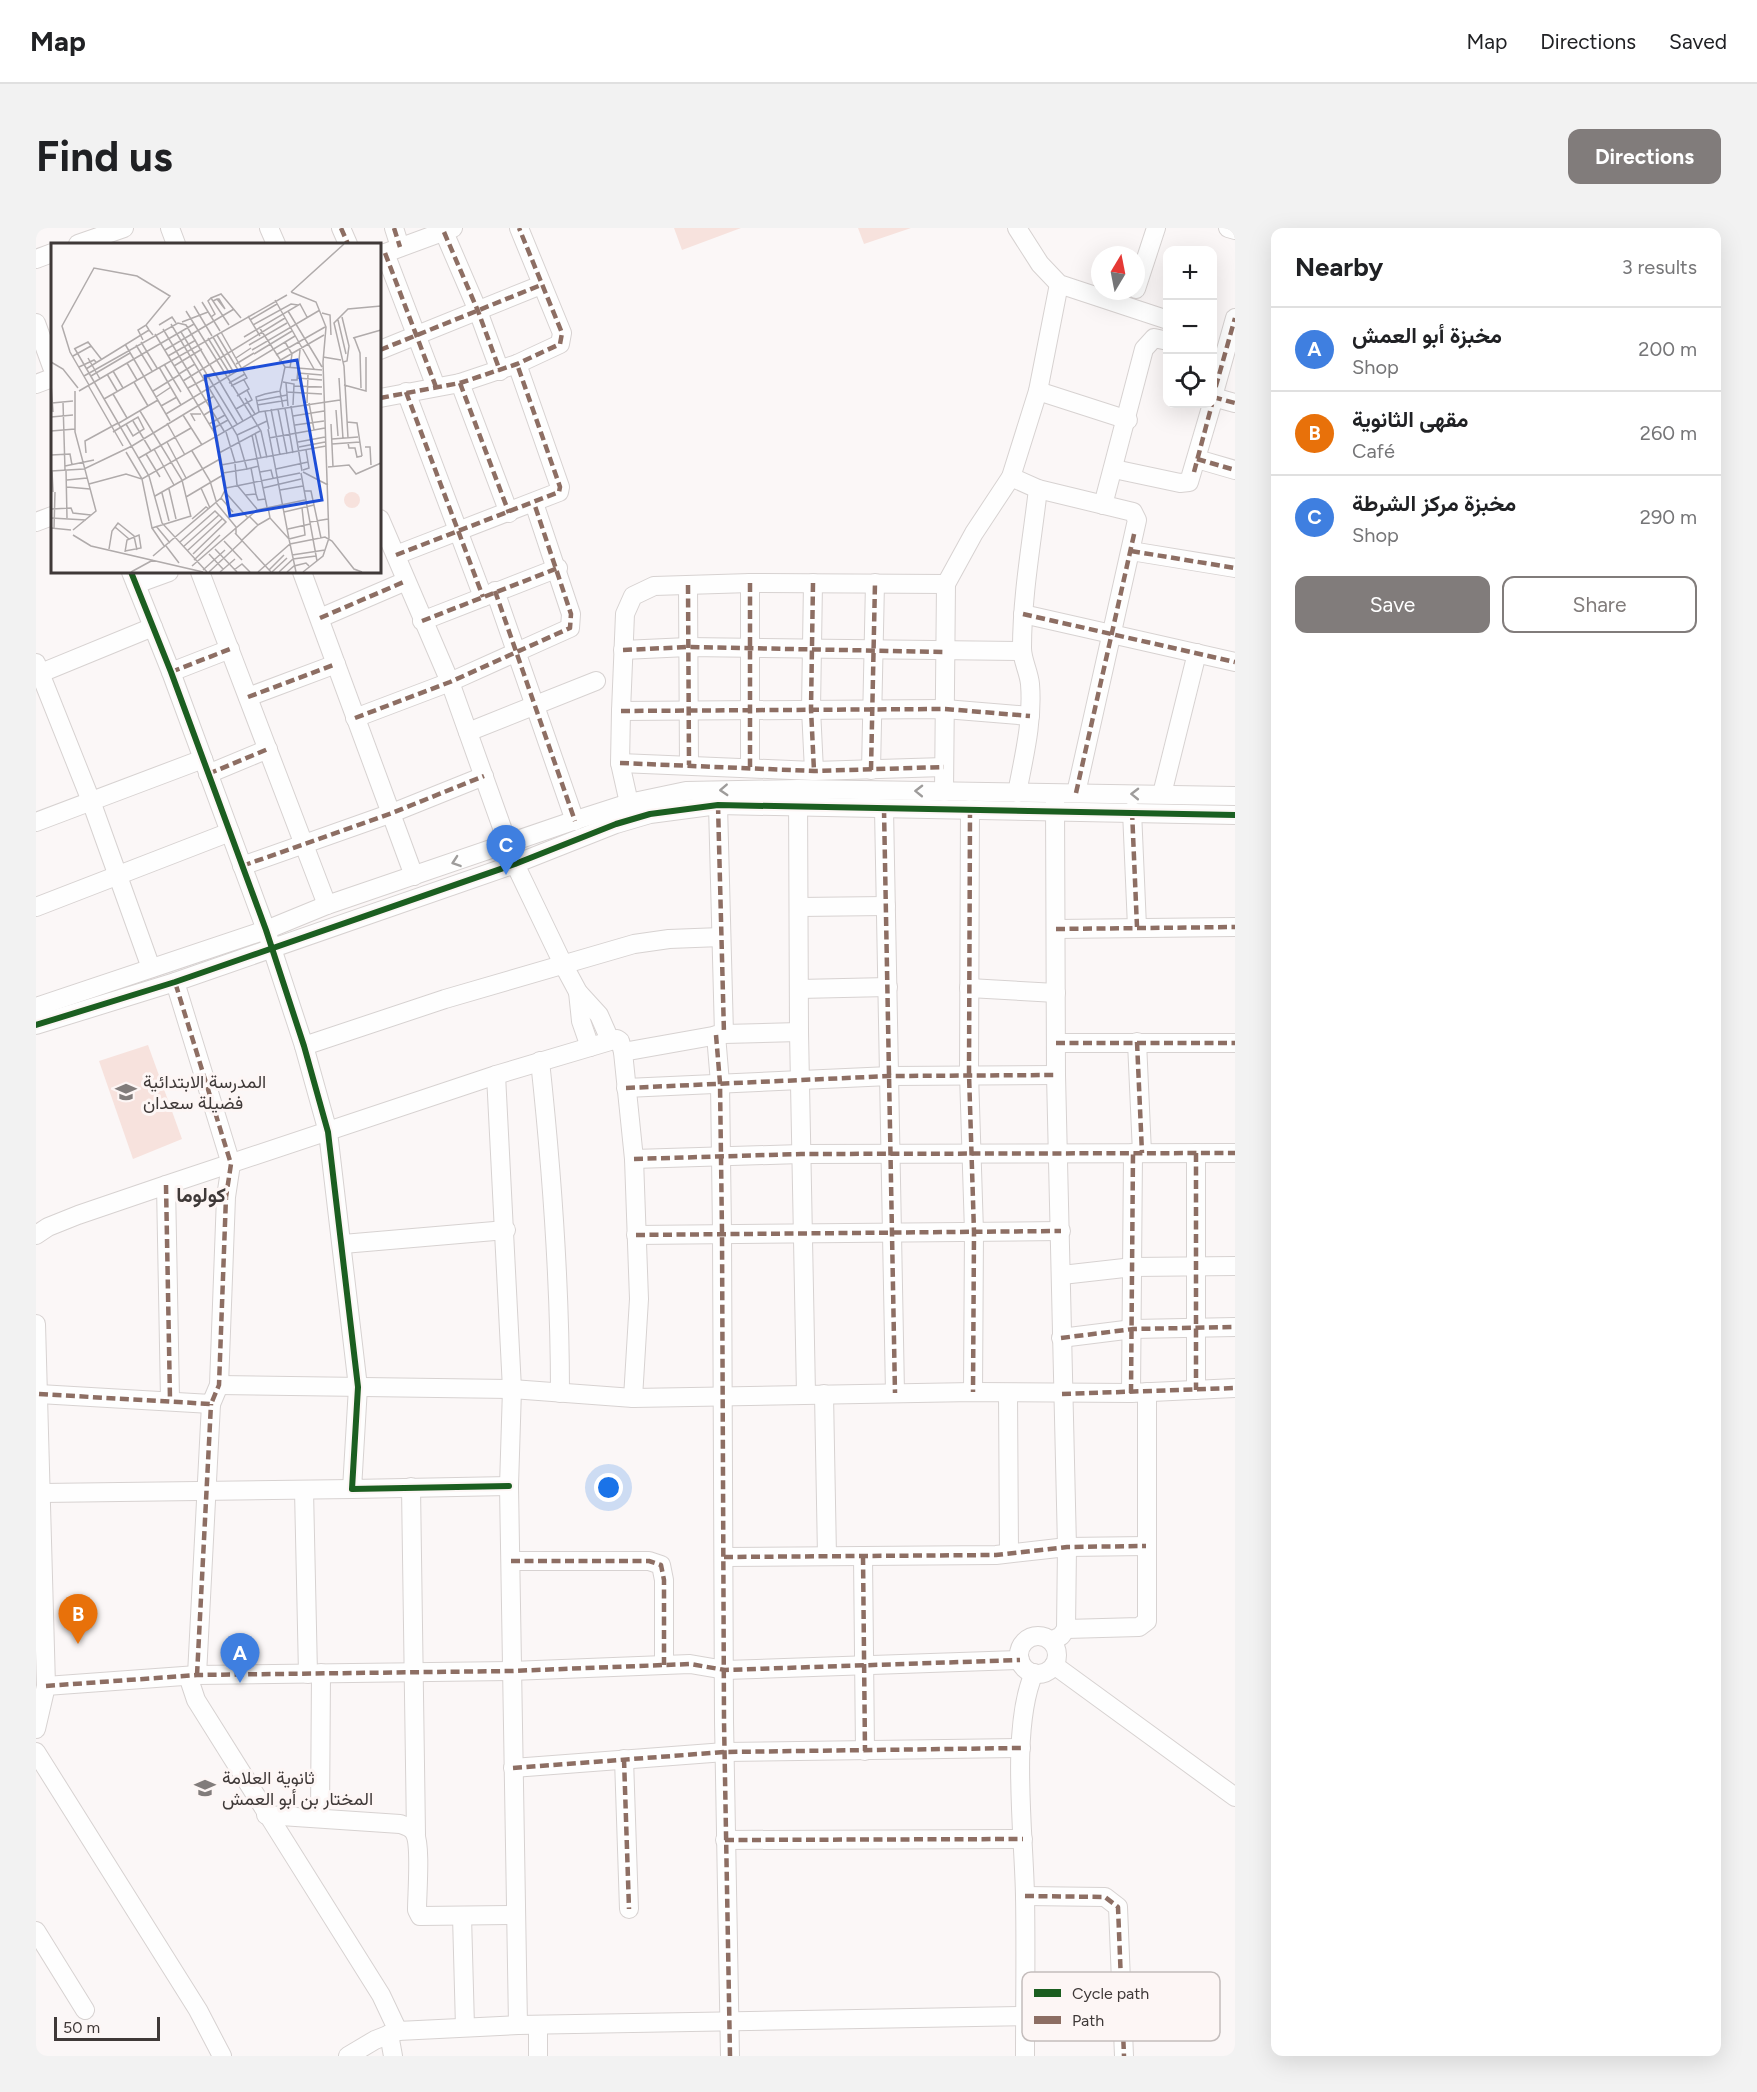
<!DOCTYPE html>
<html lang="en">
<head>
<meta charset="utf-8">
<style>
  :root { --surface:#fff; --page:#f2f2f2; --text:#202124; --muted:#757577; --line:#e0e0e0; --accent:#817c7b }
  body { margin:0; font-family:Figtree,Vazirmatn,sans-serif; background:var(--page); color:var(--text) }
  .controls { position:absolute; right:18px; top:18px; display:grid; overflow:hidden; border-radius:12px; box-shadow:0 6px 24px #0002 }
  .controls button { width:54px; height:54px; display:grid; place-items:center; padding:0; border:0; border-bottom:2px solid var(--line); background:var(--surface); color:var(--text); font:30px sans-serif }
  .compass { position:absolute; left:1055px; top:18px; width:54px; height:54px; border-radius:50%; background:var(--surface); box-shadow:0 6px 24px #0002; rotate:10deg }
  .scale { position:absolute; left:18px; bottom:15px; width:106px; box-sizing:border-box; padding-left:6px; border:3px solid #3f3938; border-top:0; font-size:16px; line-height:21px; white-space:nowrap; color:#3f3938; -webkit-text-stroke:4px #fdf6f5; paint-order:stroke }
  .you { position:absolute; left:573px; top:1260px; width:21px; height:21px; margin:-15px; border:4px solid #fff; border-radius:50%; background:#1a73e8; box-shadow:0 0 0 9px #1a73e833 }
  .badge { display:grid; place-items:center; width:39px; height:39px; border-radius:50%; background:var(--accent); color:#fff; font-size:20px; font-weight:700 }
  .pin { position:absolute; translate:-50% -50px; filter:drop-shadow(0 2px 3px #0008) }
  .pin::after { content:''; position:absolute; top:32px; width:21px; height:18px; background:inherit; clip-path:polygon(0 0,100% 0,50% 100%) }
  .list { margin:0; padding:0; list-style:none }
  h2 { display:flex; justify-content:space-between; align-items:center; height:78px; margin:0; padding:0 24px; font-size:26px }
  h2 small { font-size:20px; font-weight:400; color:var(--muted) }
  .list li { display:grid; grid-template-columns:39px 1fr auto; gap:18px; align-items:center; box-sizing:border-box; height:84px; padding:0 24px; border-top:2px solid var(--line) }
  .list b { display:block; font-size:22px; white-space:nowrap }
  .list p { margin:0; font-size:20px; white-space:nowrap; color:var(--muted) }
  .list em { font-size:20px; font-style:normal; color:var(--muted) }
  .actions { display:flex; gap:12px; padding:18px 24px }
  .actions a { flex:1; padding:14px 0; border:2px solid var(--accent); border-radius:12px; text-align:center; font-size:21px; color:var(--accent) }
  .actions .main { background:var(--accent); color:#fff }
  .icon { flex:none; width:33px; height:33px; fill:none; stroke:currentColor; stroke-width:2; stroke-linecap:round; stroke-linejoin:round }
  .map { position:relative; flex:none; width:1199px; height:1828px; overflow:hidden; border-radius:12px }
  header { display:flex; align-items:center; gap:36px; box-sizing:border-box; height:84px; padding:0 30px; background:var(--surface); border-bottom:2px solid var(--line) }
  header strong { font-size:28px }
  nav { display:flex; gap:33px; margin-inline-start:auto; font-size:21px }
  .intro { display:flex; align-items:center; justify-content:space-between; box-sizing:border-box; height:144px; padding:0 36px }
  h1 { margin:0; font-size:42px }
  .button { padding:15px 27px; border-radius:12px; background:var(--accent); color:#fff; font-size:21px; font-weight:700 }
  main { display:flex; gap:36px; padding:0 36px }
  aside { flex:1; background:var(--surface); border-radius:12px; box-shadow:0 6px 24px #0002 }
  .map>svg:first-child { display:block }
  .green { fill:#f7e2dd }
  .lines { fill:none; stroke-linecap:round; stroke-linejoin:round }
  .minor-casing { stroke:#d7d2d1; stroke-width:20 }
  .minor { stroke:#fefefe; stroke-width:18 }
  .quiet { stroke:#8d6e63; stroke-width:4.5; stroke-dasharray:9 4.5; stroke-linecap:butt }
  .cycleway-casing { stroke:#fdf6f5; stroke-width:10 }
  .cycleway { stroke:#1b5e20; stroke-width:6 }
  .oneway { stroke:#9e9c9b }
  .labels { text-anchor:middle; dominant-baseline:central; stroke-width:6; stroke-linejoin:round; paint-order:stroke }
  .poi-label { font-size:18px; fill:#3f3938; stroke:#fdf6f5; text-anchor:start }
  .neighbourhood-label { font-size:20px; font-weight:bold; fill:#3f3938; stroke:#fdf6f5 }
  .inset-road { fill:none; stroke:#b0abab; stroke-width:1.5 }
  .view { fill:#1d4ed8; fill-opacity:0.15; stroke:#1d4ed8; stroke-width:3 }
  .inset-edge { fill:none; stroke:#3f3938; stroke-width:3 }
  .key { fill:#fdf6f5; stroke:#c4bdbc; stroke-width:1.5 }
  .key-label { font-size:16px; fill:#3f3938 }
</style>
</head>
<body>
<header>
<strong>Map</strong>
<nav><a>Map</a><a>Directions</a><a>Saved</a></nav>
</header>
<div class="intro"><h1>Find us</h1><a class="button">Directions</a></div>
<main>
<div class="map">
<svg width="1199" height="1828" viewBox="0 0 1199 1828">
  <rect width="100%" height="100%" fill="#fbf7f7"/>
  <!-- green -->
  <g class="green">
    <path d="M638,0H705L646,22Z"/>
    <path d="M822,0H875L828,16Z"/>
    <path d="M112,817L146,911L97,931L63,833Z"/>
  </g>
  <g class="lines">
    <defs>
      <g id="minor">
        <path d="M134,0L140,16"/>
        <path d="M233,0L240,16"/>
        <path d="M305,0L312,16"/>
        <path d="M358,0L364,19"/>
        <path d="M981,0L1004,36L1023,56L1132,92"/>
        <path d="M1192,0L1199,2"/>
        <path d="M408,4L442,83L464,143"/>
        <path d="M42,16L88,0"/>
        <path d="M349,25L400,159"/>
        <path d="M344,27L417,0"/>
        <path d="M0,31L16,25"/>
        <path d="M1100,61L1120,0"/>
        <path d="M0,95L16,139"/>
        <path d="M344,122L505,57"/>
        <path d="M424,155L473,285"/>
        <path d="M0,156L16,150"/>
        <path d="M1002,163L1092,192"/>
        <path d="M370,164L447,369"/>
        <path d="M1177,169L1199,175"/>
        <path d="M344,170L424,155L481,136L524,116L526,105L483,0"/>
        <path d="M1176,172L1199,90"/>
        <path d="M1161,231L1199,242"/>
        <path d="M1078,241L1144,255L1153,254L1176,176"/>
        <path d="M975,249L1002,261L1097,284L1101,292L1040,565"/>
        <path d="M1067,277L1108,121L1118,110L1132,113"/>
        <path d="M344,291L414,454L479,636L527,736L542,764L563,787L574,812"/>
        <path d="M0,294L16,288"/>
        <path d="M1095,323L1199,340"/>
        <path d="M360,327L523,264L524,259L481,136"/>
        <path d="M95,344L135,444L230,702L268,818L292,904L322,1159L316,1261L473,1258"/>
        <path d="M164,344L291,677"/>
        <path d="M266,344L378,648"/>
        <path d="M714,355V539"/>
        <path d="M777,355L775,481L778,543"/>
        <path d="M100,356L133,344"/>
        <path d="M910,356L938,305L975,249L1002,163L1023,56"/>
        <path d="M652,357L653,537"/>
        <path d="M459,363L539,593"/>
        <path d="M987,386L1199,434"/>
        <path d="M284,390L370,353"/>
        <path d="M386,393L522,340"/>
        <path d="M587,422L652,419L985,423"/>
        <path d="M0,435L55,573L115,740"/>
        <path d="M135,444L194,421"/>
        <path d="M0,447L117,399"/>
        <path d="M212,469L300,436"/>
        <path d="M585,483L909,481L994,488"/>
        <path d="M319,490L414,454L534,400L535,386L498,275"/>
        <path d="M432,504L560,453"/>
        <path d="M584,535L778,543L908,539"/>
        <path d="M835,542L839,355"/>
        <path d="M172,546L232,521"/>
        <path d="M762,565L763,804L770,1166"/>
        <path d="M981,565C988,528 997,493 994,456C993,444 986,432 986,420C986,367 996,313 1002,261"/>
        <path d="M1126,566L1161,425"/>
        <path d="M593,575L584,535L585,483L589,386L597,368L618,358L714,355L910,356L908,564"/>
        <path d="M682,577L688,806"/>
        <path d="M848,581L859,1165"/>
        <path d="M934,581L933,846L938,1004L937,1164"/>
        <path d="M1096,583L1101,699"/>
        <path d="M0,594L167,531"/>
        <path d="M206,638L356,585L448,548"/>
        <path d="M0,679L194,604"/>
        <path d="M763,679L850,678"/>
        <path d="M1020,701L1199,699"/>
        <path d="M933,760L1020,765"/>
        <path d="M763,761L852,759"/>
        <path d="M542,764L545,793L554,819"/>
        <path d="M0,779L230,702L291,677L534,594L593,575L650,563L762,561L1199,568"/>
        <path d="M0,797L139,754L479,636L580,596L614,586L682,577L1199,587"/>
        <path d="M680,807L684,855L686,1004L688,1493L694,1828"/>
        <path d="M1101,814L1106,925"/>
        <path d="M1020,815H1199"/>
        <path d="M268,818L409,771L598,716L633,711L685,709"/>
        <path d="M587,824L688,806L763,804"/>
        <path d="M504,833C516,944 524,1054 524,1165"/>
        <path d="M460,847L476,1161L473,1258L482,1797"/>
        <path d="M590,860L854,848L1020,847"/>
        <path d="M1160,925V1162"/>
        <path d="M598,931L765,926L1199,925"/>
        <path d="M130,957L134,1171"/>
        <path d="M0,1007L12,999L42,987L130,957L460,847L581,811L584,813L587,824L598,931L603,1071L597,1170"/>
        <path d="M600,1007L1025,1003"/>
        <path d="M307,1016L470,1002"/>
        <path d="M1026,1047L1097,1039L1199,1038"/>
        <path d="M0,1096L10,1458L0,1501"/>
        <path d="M1025,1110L1097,1101L1199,1099"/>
        <path d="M183,1157L476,1161L597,1170L937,1164L1095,1165L1199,1160"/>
        <path d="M972,1165L973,1325"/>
        <path d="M1095,1165L1097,925"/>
        <path d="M3,1166L175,1176L183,1157L190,969L195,936L139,754"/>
        <path d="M788,1166L791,1328"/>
        <path d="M375,1259L380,1606"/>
        <path d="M268,1262L272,1446"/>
        <path d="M6,1265L316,1261"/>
        <path d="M827,1328L829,1523"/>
        <path d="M688,1329L960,1327L1031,1319L1110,1318"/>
        <path d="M475,1333H613L625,1337L628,1352V1437"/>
        <path d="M1030,1401L1103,1399L1111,1393V1164"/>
        <circle cx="1002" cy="1427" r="19"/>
        <path d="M1015,1413L1025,1408L1030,1401L1031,1319L1020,847L1019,571"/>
        <path d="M1018,1437L1199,1569"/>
        <path d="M161,1447L175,1176"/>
        <path d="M152,1448L160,1472L345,1767L362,1803"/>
        <path d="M10,1458L161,1447L475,1443L654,1436L689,1442L984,1432"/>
        <path d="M0,1524L162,1782L186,1828"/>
        <path d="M588,1531L593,1681"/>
        <path d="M477,1540L689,1524L985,1520"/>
        <path d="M230,1587L364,1596C370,1598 376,1599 379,1606C385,1618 381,1666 381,1682L384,1688L480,1687"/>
        <path d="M284,1590L285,1445"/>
        <path d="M689,1612L987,1611"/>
        <path d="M989,1668L1069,1669L1082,1679L1088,1828"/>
        <path d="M426,1688L429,1799"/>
        <path d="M0,1703L49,1782"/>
        <path d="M502,1797V1828"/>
        <path d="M353,1806L357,1828"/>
        <path d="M312,1828L339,1812L362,1803L482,1797L989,1788"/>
        <path d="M989,1828C989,1775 990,1721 989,1668C988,1606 974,1500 998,1445"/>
      </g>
    </defs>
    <!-- minor casing -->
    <use href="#minor" class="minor-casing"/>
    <!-- minor -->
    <use href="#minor" class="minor"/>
    <!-- quiet -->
    <g class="quiet">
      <path d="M305,0L312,16"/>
      <path d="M358,0L364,19"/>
      <path d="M408,4L442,83L464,143"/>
      <path d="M349,25L400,159"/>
      <path d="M344,122L505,57"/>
      <path d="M424,155L473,285"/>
      <path d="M370,164L447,369"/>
      <path d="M1177,169L1199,175"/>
      <path d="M344,170L424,155L481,136L524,116L526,105L483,0"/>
      <path d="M1176,172L1199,90"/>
      <path d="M1161,231L1199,242"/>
      <path d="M1158,244L1176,176"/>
      <path d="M1095,323L1199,340"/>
      <path d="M360,327L523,264L524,259L481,136"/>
      <path d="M714,355V539"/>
      <path d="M777,355L775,481L778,543"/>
      <path d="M652,357L653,537"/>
      <path d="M459,363L539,593"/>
      <path d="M987,386L1199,434"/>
      <path d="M284,390L370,353"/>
      <path d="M386,393L522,340"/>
      <path d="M587,422L652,419L909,424"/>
      <path d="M135,444L194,421"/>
      <path d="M212,469L300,436"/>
      <path d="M585,483L909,481L994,488"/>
      <path d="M319,490L414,454L534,400L535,386L498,275"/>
      <path d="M584,535L778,543L908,539"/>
      <path d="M835,542L839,355"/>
      <path d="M172,546L232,521"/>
      <path d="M1040,565L1099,302"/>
      <path d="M682,577L688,806"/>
      <path d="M848,581L859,1165"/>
      <path d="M934,581L933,846L938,1004L937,1164"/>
      <path d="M1096,583L1101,699"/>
      <path d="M206,638L356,585L448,548"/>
      <path d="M1020,701L1199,699"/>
      <path d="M680,807L684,855L686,1004L688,1493L694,1828"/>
      <path d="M1101,814L1106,925"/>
      <path d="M1020,815H1199"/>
      <path d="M590,860L854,848L1020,847"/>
      <path d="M1160,925V1162"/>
      <path d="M598,931L765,926L1199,925"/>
      <path d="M130,957L134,1171"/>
      <path d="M600,1007L1025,1003"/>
      <path d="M1025,1110L1097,1101L1199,1099"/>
      <path d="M1095,1165L1097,925"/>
      <path d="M3,1166L175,1176L183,1157L190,969L195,936L139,754"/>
      <path d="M1026,1166L1199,1160"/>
      <path d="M827,1328L829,1523"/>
      <path d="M688,1329L960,1327L1031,1319L1110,1318"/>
      <path d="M475,1333H613L625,1337L628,1352V1437"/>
      <path d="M161,1447L175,1176"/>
      <path d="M10,1458L161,1447L475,1443L654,1436L689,1442L984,1432"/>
      <path d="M588,1531L593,1681"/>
      <path d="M477,1540L689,1524L985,1520"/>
      <path d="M689,1612L987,1611"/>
      <path d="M989,1668L1069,1669L1082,1679L1088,1828"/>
    </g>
    <defs>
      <g id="cycleway">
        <path d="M95,344L135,444L230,702L268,818L292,904L322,1159L316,1261L473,1258"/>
        <path d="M0,797L139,754L479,636L580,596L614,586L682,577L1199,587"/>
      </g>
    </defs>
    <!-- cycleway casing -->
    <use href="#cycleway" class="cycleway-casing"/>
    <!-- cycleway -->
    <use href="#cycleway" class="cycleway"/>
  </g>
  <!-- one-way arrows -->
  <defs><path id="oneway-chevron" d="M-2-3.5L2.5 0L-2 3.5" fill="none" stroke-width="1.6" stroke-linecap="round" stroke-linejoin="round" transform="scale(1.5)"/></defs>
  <g class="oneway">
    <use href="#oneway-chevron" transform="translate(688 562) rotate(177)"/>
    <use href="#oneway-chevron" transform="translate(883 563) rotate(-179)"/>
    <use href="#oneway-chevron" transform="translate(1099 566) rotate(-179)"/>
    <use href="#oneway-chevron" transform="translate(420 634) rotate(161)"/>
  </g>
  <!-- icons -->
  <defs>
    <symbol id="school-bare" viewBox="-9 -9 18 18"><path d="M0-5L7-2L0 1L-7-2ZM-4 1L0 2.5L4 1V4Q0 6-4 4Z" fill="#817c7b" stroke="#fdf6f5" stroke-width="2.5" paint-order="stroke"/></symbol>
  </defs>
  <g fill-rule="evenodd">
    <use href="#school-bare" x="75" y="849" width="30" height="30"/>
    <use href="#school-bare" x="154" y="1545" width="30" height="30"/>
  </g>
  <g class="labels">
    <!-- poi labels -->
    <g class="poi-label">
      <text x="107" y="854">المدرسة الابتدائية<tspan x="107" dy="21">فضيلة سعدان</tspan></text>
      <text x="186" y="1550">ثانوية العلامة<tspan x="186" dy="21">المختار بن أبو العمش</tspan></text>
    </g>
    <!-- neighbourhood labels -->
    <g class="neighbourhood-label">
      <text x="165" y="967">كولوما</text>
    </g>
  </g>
  <!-- overview -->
  <g transform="translate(15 15)">
    <rect width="330" height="330" fill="#fbf7f7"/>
    <path d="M293 257a8 8 0 1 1 16 0a8 8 0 1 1-16 0Z" fill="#f7e2dd"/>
    <path class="inset-road" d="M240,49L265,59L275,84L272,119L278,295L272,313L252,329M240,49L293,1M160,55L170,51L190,75M224,57L263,126M162,58L166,56H168L174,66L166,56M151,59L169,88M143,63L161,93M135,68L210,188L216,215M237,68L271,124M271,70L279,72L280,92M197,73L209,93M160,74L164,71L157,58L160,55L178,82M291,74L298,103L296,118L292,119M199,77L226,61M287,77L295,111M131,79L157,69M120,81L186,192L196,226L208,223M108,82L121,74L125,80M202,82L240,61L247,62M208,84L234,124L271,127M112,86L173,188M130,89L186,181M170,89L196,135L180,143M166,92L187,127M162,94L183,130M193,94L249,61L256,74M303,94L309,110L310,145M157,95L179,131M302,95L330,87M92,97L87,87L95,82L98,87M90,99L106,125M234,99L241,111L239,125M74,101L119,178M85,102L101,128M198,102L236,80M23,106L37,99L51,117M24,106L98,233L111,280L156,329M114,107L183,66M201,107L269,67M203,111L241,88M225,112L274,84M22,113L40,103M117,113L145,97M272,114L290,117M37,115L49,136M185,115L200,105M228,118L273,92M0,119L12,126L27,145M76,120L86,137M113,121L130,149M185,121L203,110M159,122L192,178M123,123L151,106M28,124L43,117L46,120M108,124L130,162M35,126L98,87L102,92M62,128L72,145M247,130L271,132M56,131L66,148M128,131L144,121M33,133L127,80L135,82L158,121M40,133L79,110M246,135L271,137M288,135L292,196M240,137H246L249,107M132,138L234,75M83,139L97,163M232,139L243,141L242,162M178,140L194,131M235,140L237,163M0,141L2,169M37,142L72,203M38,142L19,109L11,83L43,25L86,33L119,53L95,82M293,142L315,148V114M243,143L271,144M137,145L165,130M28,148L143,81M102,148L128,132M229,148L234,124M235,149L271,151M62,151L76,175M186,153L198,146L193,137M105,154L120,144M194,155L204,171M53,156L236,52M205,158L236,152M12,159L14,227M1,160L22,158M256,160L257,131M258,160L263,187M206,162L237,157M110,163L126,154M240,163L251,228M234,165L242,210M185,166L201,157L196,147M220,166L229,212M227,166L236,211M285,167L287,193M89,168L131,237L140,274M214,168L218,186M208,169L205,154L214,151L229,148L232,164M115,171L244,93M132,172L151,202M153,172L169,162M242,173L273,168M0,174L22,172M82,178L100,208M144,178L140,171H150M296,179L306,180L311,213M68,180L107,157M116,180L134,212M158,181L174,172M280,181L282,224M244,182L273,178M161,186L177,177M217,186L238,296L254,292L251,265M0,188L24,186M62,189L70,184L87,174L93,186L82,193L75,181M175,189L184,219M204,190L210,215M186,192L216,178M201,192L216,264M218,195L274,185M297,195L293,123L283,80L297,66L330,63M281,196L307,194M116,199L135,235M247,199L274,194M297,200L298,205H304L306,214L311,213M281,201L309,199M248,204L274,199M314,204H319L320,222M103,206L123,242M141,208L159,238L166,261L185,284V291M75,209L91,236L208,169L289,157M35,210L34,198L67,180M168,210L209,188M95,211L109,234M0,212L19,211L21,222M88,215L140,185M184,221L186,242M170,222L275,203M14,223L43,217M277,224L298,222L305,231L330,220M200,225L205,251M225,226L257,219M15,227L16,275M252,227L258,225L255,207M0,228L33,226L81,203L163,153M1,228L2,249M209,229L220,227L222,235M252,229L277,242M172,230L196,226M250,230L266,318M16,237L36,235M38,241L75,231L91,236L101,285L140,273M186,242L206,266M16,244L39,246M150,245L159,265M175,245L249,230M212,245L250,236M118,246L125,276M229,247L252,243M253,248H260L270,295M174,249L197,275M111,250L118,278M194,252L205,251L207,257L214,256M104,253L169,216M135,254L172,232M170,255L182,269M217,264L219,275L238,296L245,329M0,266L20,265L22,270L40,272M233,269L263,262M198,273L207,282L219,275M0,275L35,277M141,276L155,264L158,266M259,279L277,276M105,283L119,300M64,284L78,296M0,285L20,287M101,285L114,304M3,286L4,249M237,286L259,281M22,287L45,268L24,189V148M184,290L220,329M22,292L40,303L152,329M173,298L191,317M190,298L207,282M129,299L164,268L175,279L142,311M115,303L128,320M132,304L168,272M58,306L61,288L67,280L83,293L86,307M164,306L186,329M136,308L172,275M74,309L76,297L88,292L90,305L74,308M158,311L172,326M241,312L274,307M102,313L170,255L175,245L166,194L104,91M143,317L169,292M141,323L206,267L254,257M152,327L174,307M183,327L191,321L199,329M218,327L233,312M80,329L102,317M158,329L191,298M169,329L184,316M207,329L239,301L274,294L281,298L303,326L311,329M221,329L236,315M228,329L242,316L265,313M236,329L243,323L255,320L258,323"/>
    <path class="view" d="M246,117L271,257L179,273L154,133Z"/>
    <rect width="330" height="330" class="inset-edge"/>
  </g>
  <!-- legend -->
  <rect x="986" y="1744" width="198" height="69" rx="9" class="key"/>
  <rect x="998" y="1761" width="27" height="8" fill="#1b5e20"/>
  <rect x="998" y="1788" width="27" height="8" fill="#8d6e63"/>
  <g class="key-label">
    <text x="1036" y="1771">Cycle path</text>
    <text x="1036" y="1798">Path</text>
  </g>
</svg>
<div class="controls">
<button>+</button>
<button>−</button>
<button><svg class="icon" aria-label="locate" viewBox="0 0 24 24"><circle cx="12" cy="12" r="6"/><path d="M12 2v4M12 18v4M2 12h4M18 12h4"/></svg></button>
</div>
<svg class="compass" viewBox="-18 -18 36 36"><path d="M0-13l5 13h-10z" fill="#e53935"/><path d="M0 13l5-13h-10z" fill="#757577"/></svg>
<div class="scale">50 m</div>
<div class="you"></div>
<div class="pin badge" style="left:204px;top:1455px;background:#3f7fe0">A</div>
<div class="pin badge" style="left:42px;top:1416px;background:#e8710a">B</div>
<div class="pin badge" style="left:470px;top:647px;background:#3f7fe0">C</div>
</div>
<aside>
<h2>Nearby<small>3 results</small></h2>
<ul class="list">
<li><span class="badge" style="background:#3f7fe0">A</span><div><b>مخبزة أبو العمش</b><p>Shop</p></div><em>200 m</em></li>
<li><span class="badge" style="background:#e8710a">B</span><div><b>مقهى الثانوية</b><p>Café</p></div><em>260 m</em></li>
<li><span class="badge" style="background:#3f7fe0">C</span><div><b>مخبزة مركز الشرطة</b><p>Shop</p></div><em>290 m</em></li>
</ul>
<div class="actions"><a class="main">Save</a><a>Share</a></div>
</aside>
</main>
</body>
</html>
